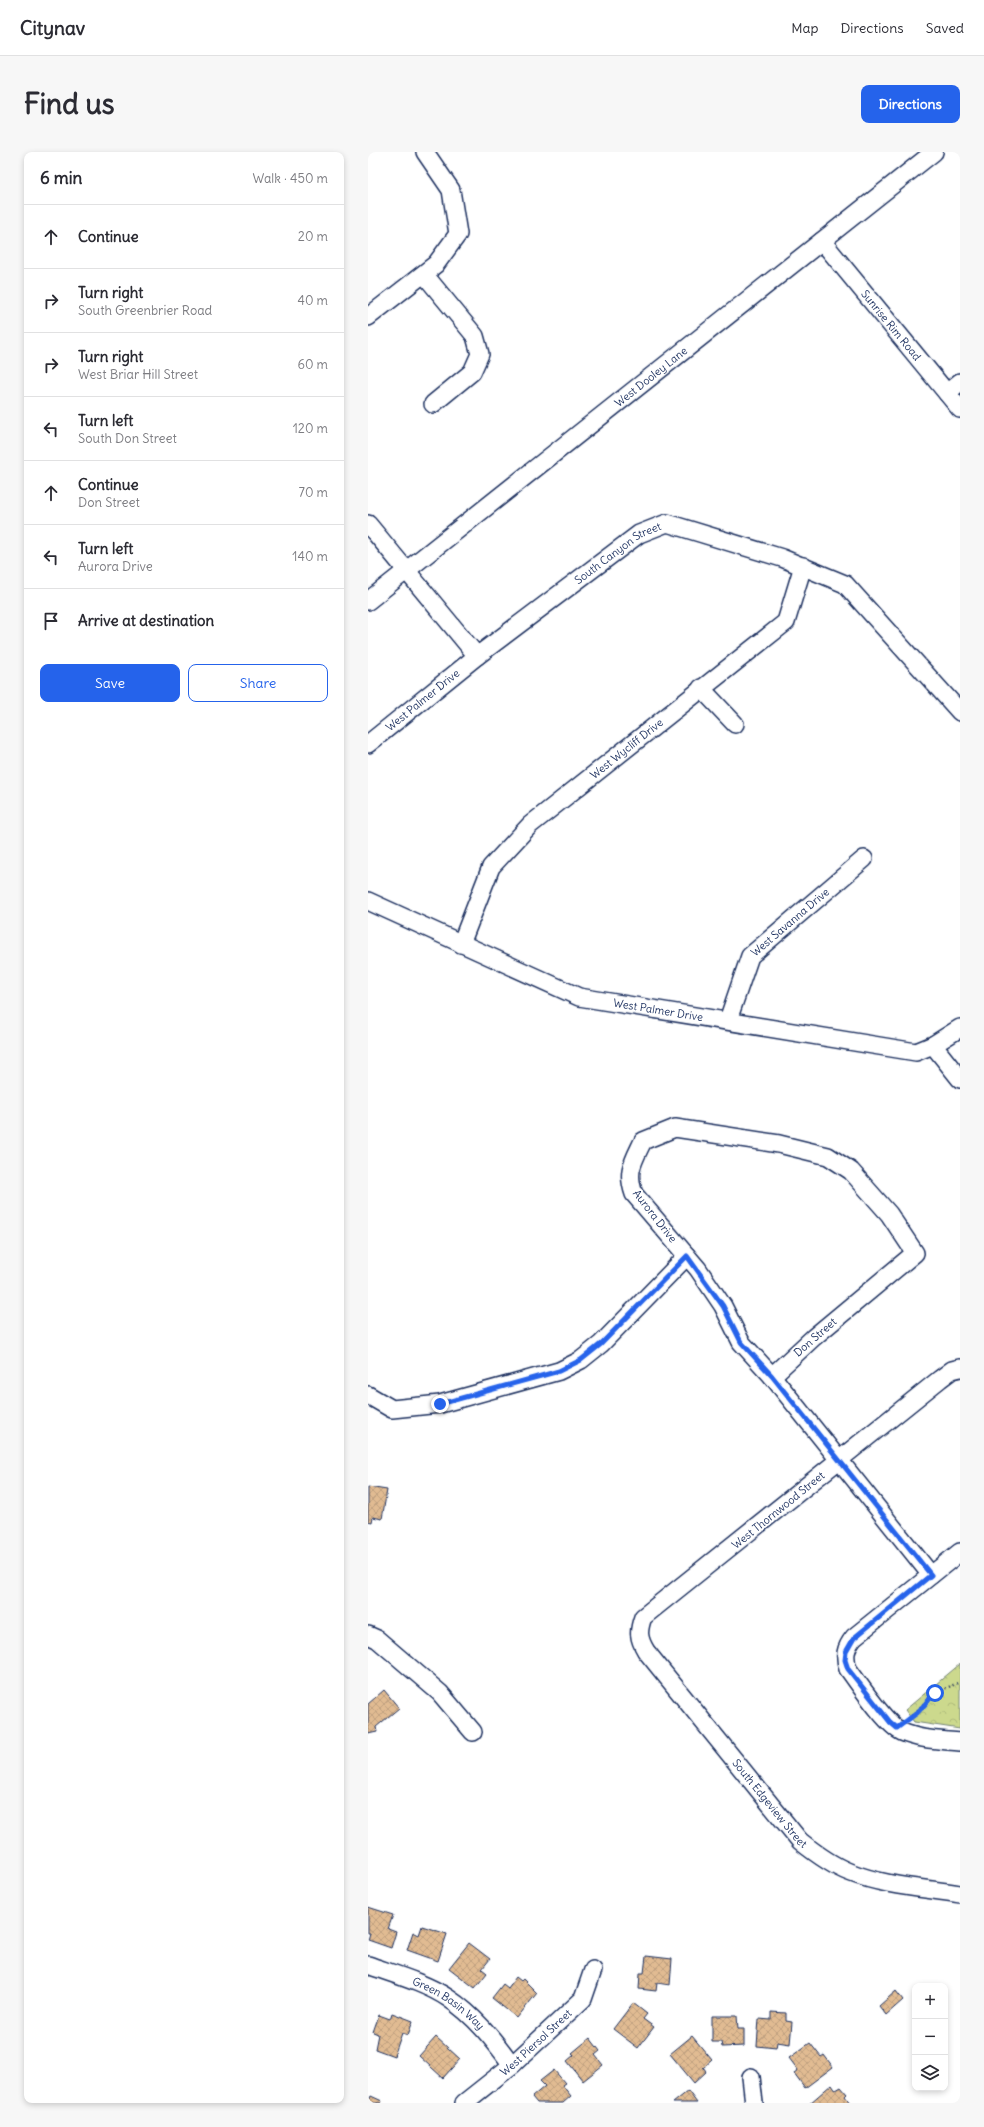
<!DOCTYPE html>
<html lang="en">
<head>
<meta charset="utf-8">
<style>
  :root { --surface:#fff; --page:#f7f7f7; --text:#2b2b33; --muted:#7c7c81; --line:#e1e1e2; --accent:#2563eb }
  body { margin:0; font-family:Delius,sans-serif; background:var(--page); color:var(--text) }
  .controls { position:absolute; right:12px; bottom:12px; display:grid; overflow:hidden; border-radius:8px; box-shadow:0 2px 6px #0003 }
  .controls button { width:36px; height:36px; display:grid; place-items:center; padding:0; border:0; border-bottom:1px solid var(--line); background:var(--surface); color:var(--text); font:20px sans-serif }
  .stop { position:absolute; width:12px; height:12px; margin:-9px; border:3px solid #2563eb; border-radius:50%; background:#fff }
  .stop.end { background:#2563eb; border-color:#fff; box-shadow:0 1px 4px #0008 }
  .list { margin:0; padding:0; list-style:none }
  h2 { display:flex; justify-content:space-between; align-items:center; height:52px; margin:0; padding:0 16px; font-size:17px }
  h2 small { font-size:13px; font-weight:400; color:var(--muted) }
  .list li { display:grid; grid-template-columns:26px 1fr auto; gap:12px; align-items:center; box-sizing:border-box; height:64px; padding:0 16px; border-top:1px solid var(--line) }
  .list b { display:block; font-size:15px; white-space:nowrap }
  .list p { margin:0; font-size:13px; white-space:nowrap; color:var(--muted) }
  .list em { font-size:13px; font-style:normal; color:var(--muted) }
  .actions { display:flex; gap:8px; padding:12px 16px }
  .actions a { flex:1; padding:9px 0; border:1px solid var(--accent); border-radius:8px; text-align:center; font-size:14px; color:var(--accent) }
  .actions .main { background:var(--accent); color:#fff }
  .icon { flex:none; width:22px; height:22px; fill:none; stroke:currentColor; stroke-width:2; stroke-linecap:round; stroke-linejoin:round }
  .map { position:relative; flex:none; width:592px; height:1951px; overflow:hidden; border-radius:8px }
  header { display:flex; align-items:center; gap:24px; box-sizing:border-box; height:56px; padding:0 20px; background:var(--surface); border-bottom:1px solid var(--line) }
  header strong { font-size:19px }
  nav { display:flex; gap:22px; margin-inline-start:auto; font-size:14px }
  .intro { display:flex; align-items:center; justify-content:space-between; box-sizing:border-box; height:96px; padding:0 24px }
  h1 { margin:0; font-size:28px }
  .button { padding:10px 18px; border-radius:8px; background:var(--accent); color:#fff; font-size:14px; font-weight:700 }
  main { display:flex; gap:24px; padding:0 24px }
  aside { flex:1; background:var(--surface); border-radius:8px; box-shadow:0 2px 6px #0003 }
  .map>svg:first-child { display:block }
  .forest { fill:url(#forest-crowns); stroke:#748476 }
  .building { fill:url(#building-cross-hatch); stroke:#1b2f5e }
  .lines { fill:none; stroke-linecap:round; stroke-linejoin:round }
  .minor-casing { stroke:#1b2f5e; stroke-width:20 }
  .path { stroke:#1b2f5e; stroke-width:2.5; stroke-dasharray:1 3; stroke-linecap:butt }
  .minor { stroke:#fff; stroke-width:17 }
  .route { stroke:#2563eb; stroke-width:5 }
  .labels { text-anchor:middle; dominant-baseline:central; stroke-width:3.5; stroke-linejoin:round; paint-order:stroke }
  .street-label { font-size:11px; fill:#1b2f5e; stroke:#fff }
</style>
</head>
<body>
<header>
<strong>Citynav</strong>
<nav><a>Map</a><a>Directions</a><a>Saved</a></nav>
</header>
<div class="intro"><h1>Find us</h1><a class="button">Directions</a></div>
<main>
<aside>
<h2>6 min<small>Walk · 450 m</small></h2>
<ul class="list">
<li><svg class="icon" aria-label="ahead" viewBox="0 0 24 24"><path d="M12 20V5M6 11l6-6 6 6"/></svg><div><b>Continue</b></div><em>20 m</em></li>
<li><svg class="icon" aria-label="right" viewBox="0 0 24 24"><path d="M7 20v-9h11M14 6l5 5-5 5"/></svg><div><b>Turn right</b><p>South Greenbrier Road</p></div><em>40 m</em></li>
<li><svg class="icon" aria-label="right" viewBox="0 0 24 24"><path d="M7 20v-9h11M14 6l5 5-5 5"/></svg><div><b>Turn right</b><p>West Briar Hill Street</p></div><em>60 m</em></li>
<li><svg class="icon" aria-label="left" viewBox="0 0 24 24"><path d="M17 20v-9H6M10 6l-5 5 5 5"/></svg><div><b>Turn left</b><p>South Don Street</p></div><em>120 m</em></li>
<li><svg class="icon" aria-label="ahead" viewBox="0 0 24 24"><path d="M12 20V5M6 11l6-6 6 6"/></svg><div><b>Continue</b><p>Don Street</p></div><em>70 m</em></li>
<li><svg class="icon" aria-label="left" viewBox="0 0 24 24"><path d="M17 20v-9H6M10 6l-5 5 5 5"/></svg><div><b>Turn left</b><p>Aurora Drive</p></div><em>140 m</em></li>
<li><svg class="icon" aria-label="arrive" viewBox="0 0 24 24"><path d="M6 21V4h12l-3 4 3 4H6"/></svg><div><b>Arrive at destination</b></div></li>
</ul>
<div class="actions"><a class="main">Save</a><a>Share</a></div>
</aside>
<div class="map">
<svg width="592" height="1951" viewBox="0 0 592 1951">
  <defs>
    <pattern id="forest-crowns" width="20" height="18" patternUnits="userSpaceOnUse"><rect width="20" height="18" fill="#ccd98d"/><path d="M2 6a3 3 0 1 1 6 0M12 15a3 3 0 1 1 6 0" fill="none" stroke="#afbb7c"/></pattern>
    <pattern id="building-cross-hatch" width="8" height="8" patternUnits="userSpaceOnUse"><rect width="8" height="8" fill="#e1bb92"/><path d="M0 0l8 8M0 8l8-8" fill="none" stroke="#c0a180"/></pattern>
  </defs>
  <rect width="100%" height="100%" fill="#fff"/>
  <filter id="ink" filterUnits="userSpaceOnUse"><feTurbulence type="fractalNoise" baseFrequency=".025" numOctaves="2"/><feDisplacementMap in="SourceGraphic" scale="8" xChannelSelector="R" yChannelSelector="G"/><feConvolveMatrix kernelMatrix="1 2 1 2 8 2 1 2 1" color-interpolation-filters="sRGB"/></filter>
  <g filter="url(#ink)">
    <!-- forest -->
    <path class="forest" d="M592,1512V1577L546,1570L537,1558Z"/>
    <!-- building -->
    <g class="building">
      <path d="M0,1335L19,1338L14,1367L5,1365L4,1370L0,1369Z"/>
      <path d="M16,1538L31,1556L8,1575L9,1580L0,1582V1552Z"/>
      <path d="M0,1755L25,1763L20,1777L28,1780L23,1796L0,1788L2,1781H0Z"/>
      <path d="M54,1774L79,1782L70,1809L39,1798L45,1780L51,1783Z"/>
      <path d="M101,1791L122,1807L114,1817L119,1821L107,1836L81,1816Z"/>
      <path d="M278,1804L304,1807L302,1833L289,1831L288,1839L271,1837L272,1821H276Z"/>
      <path d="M148,1825L153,1829L155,1827L169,1841L149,1866L124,1846L135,1832L140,1836Z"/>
      <path d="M528,1839L535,1848L518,1863L511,1854Z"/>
      <path d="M265,1851L279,1862L275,1867L286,1875L270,1896L245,1877Z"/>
      <path d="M403,1860L418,1861V1869L424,1870L422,1892L409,1890L408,1896L389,1894L391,1867L403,1868Z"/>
      <path d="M24,1861L45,1869L40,1883L34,1881L26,1904L7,1897L10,1882L5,1880L11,1863L22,1867Z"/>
      <path d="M344,1864H369L370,1877H376V1894L354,1895L353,1890H344Z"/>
      <path d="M324,1884L344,1908L335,1916L338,1920L326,1931L302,1902Z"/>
      <path d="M68,1885L92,1907L75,1926L51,1904Z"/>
      <path d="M222,1886L232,1899L227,1903L235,1913L215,1929L199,1909L206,1903L204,1901Z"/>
      <path d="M442,1891L453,1905L456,1903L465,1915L437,1936L426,1921L430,1918L421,1906Z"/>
      <path d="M186,1918L197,1931L194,1933L203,1944L195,1951H169L164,1945L177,1934L172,1929Z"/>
      <path d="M464,1932L468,1938L473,1935L479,1942L477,1944L482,1951H442Z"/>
      <path d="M320,1939L329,1951H305Z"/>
      <path d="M3,1944L14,1949L13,1951H0Z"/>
    </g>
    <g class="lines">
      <defs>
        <g id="minor">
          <path id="s1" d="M454,89L592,257"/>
          <path d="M56,122L107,184L112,202L104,220L65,252"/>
          <path d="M0,165L68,112L90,82L83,38L57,0"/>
          <path d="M579,241L592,230"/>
          <path id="s2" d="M0,372L109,504L271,382L299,371L414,406L477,432L592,560"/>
          <path id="s3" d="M0,449L566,0"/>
          <path d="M333,536L367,572"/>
          <path id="s4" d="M0,592L109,504"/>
          <path id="s5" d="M0,749L211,845L548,900L565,893L592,876"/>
          <path id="s6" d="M93,792L123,715L162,673L418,470L435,414"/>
          <path id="s7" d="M360,868L382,804L496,707"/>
          <path d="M565,893L592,927"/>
          <path d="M307,976L411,992L460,1004L483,1019L521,1062L547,1101L446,1185L404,1224L373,1190L355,1154L330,1117L266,1042C258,1019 265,1010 275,989Z"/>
          <path id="s8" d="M592,1216L584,1218L572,1227L275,1465C270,1479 270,1486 278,1499L432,1689C447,1701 463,1713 481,1720C516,1734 555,1736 592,1742"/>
          <path d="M404,1224L563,1423"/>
          <path d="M0,1243L24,1257L72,1252L191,1219L213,1208L233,1192L319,1104"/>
          <path d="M592,1400L486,1485C477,1496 476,1504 480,1517C492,1533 518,1573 534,1580C552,1588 573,1588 592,1590"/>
          <path d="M0,1483L9,1487L72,1541L105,1580"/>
          <path id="s9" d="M0,1813C25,1822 58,1831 80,1846C106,1863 126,1888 144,1913"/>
          <path d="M383,1925L386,1951"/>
          <path id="s10" d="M96,1951L144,1913L215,1847L225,1818"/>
        </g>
      </defs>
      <!-- minor casing -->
      <use href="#minor" class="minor-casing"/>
      <!-- path -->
      <path class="path" d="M541,1567L567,1541L592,1530"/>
      <!-- minor -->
      <use href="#minor" class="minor"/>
    </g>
  </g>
  <g class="lines" filter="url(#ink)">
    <!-- route -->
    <path class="route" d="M72,1252L191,1219L213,1208L233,1192L319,1104L355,1154L373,1190L404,1224L563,1423L486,1486L478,1500L477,1508L480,1517L522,1570L529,1576L549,1561L567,1541"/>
  </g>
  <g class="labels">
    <!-- street labels -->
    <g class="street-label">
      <text stroke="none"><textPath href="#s1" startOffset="109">Sunrise Rim Road</textPath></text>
      <text stroke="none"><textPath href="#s3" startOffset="361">West Dooley Lane</textPath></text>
      <text stroke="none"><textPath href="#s2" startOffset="346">South Canyon Street</textPath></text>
      <text stroke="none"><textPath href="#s4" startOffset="70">West Palmer Drive</textPath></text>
      <text stroke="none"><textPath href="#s6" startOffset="263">West Wycliff Drive</textPath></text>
      <text stroke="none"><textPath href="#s7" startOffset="120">West Savanna Drive</textPath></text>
      <text stroke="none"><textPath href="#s5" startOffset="312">West Palmer Drive</textPath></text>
      <text transform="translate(287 1064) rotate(52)">Aurora Drive</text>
      <text transform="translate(447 1185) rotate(-41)">Don Street</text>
      <text transform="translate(410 1358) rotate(-39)">West Thornwood Street</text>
      <text stroke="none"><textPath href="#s8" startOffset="636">South Edgeview Street</textPath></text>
      <text stroke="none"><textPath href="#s9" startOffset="90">Green Basin Way</textPath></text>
      <text stroke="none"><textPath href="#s10" startOffset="94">West Piersol Street</textPath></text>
    </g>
  </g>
</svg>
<div class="controls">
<button>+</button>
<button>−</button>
<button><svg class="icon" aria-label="layers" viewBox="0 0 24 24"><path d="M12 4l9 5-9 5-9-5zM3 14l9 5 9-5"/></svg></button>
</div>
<div class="stop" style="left:567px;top:1541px"></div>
<div class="stop end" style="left:72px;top:1252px"></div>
</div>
</main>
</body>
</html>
